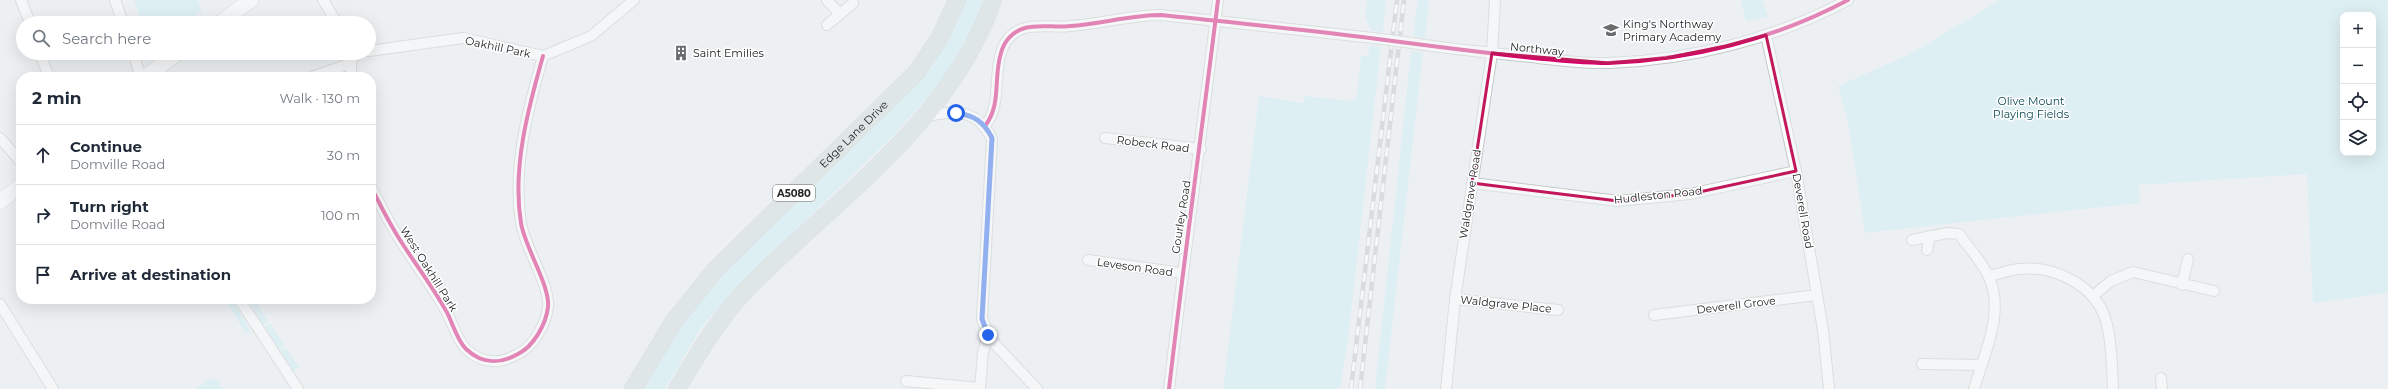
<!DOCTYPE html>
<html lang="en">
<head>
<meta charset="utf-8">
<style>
  :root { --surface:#fff; --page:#f6f6f7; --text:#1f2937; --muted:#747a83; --line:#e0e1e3 }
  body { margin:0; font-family:Montserrat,sans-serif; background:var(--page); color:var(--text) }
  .controls { position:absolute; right:12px; top:12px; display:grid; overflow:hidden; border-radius:8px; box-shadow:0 4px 16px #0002 }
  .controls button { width:36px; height:36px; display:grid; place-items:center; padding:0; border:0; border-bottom:1px solid var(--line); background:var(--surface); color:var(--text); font:20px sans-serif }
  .stop { position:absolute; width:12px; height:12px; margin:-9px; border:3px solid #2563eb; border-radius:50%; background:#fff }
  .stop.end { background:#2563eb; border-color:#fff; box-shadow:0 1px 4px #0008 }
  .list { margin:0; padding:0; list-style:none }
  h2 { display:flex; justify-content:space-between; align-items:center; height:52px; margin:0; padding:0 16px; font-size:17px }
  h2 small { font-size:13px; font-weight:400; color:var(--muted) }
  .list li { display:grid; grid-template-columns:26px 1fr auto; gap:12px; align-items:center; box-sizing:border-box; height:60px; padding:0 16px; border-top:1px solid var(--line) }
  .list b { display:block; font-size:15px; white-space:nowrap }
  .list p { margin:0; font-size:13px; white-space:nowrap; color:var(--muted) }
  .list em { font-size:13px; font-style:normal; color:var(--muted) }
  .icon { flex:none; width:22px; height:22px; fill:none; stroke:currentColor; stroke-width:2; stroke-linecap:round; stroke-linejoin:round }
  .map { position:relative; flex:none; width:2388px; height:389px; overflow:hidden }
  .search { position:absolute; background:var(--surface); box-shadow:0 4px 16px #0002; left:16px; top:16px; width:360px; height:44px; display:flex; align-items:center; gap:10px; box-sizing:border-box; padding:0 14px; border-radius:22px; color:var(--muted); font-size:15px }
  .panel { position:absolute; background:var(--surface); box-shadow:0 4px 16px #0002; left:16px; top:72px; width:360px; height:232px; border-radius:16px }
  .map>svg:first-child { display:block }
  .green { fill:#cdedf6; fill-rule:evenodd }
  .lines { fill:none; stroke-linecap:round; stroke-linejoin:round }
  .minor-casing { stroke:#c5c8c9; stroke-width:12 }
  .secondary-casing { stroke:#c5c8c9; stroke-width:16 }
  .trunk-casing { stroke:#c8c9ca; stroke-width:18 }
  .minor { stroke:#fcfdfd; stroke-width:10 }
  .secondary { stroke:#fcfdfd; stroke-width:15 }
  .trunk { stroke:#cedadc; stroke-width:17 }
  .rail-casing { stroke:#c0c0c1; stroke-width:4.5 }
  .rail { stroke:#fff; stroke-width:3; stroke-dasharray:9; stroke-linecap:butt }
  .minor-bridge-casing { stroke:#c5c8c9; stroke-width:12; stroke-linecap:butt }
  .minor-bridge { stroke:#fcfdfd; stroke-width:10 }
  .cycleway-casing { stroke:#fff; stroke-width:6 }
  .cycleway { stroke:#d6006c; stroke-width:4 }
  .route { stroke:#2563eb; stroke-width:5 }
  .marked { fill:none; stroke:#c2185b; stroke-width:3; stroke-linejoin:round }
  .labels { text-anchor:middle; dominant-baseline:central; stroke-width:3; stroke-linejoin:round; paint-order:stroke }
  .shield { fill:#fff; stroke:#656666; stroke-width:1 }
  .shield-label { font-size:10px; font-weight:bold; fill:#232425 }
  .poi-label { font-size:11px; fill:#232425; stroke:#fff; text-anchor:start }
  .street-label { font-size:11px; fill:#232425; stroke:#fff }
  .park-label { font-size:11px; fill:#0d4854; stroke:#fff }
</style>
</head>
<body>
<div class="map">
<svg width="2388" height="389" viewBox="0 0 2388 389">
  <rect width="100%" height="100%" fill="#edf0f2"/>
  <!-- green -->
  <g class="green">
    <path d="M134,0H198L202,11L185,23H142Z"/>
    <path d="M964,0H983L973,26L942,82L893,136L733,291L701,328L665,389H640L700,294L859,140L938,56Z"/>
    <path d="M1367,0H1386L1383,32L1372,31L1365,19Z"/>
    <path d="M1418,0H1429L1425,38L1413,36Z"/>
    <path d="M1741,0H1762L1768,17L1746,22Z"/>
    <path d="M2000,0H2388V293L2313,303L2307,174L2139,185L2140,203L1865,233L1848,123L1838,86L1910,54ZM2343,15H2373V153H2343Z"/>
    <path d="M1370,45L1381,47L1348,339L1340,389H1223L1259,96L1304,103L1305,96L1350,101L1355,99L1357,94L1361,56H1368Z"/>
    <path d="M1411,51L1423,52L1385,389H1375Z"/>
    <path d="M225,299H232L251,332L246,334Z"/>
    <path d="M255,299L268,322L263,325L250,302Z"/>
    <path d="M270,323L284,345L279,349L265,327Z"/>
    <path d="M285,347L299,367L293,371L280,350Z"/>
    <path d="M214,377L223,389H195Z"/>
  </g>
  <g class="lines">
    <defs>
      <g id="minor">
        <path d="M21,0L30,23"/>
        <path d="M115,0L123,23"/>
        <path d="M323,0L337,23"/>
        <path d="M827,0L840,14"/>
        <path d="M827,25L853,3"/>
        <path d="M1766,35L1796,171L1823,330L1829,389"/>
        <path d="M1412,43C1448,49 1485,52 1521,56C1550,59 1580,64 1609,63C1691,60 1775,39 1848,0"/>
        <path d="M369,51L463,38L543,56L591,36L634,0"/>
        <path d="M40,53L49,77"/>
        <path d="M133,53L141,77"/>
        <path d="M312,77L346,65L351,59L350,53"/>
        <path d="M351,77V59L359,53"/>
        <path d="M924,117C954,110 977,108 992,139L982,319L993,342L1037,389"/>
        <path d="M985,126C1002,104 993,78 1001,53C1004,41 1013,31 1025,28C1039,24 1056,28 1070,26C1101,24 1130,15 1161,15L1382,39"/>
        <path d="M0,138L21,162"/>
        <path d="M1105,138L1201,149"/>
        <path d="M1472,183L1618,201L1690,194L1796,171"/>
        <path d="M371,187C381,206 390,225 402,243C416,265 432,286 445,309C452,320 456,339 466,349C483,365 500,364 518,354C534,346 546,324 548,307C550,285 525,248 521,223C512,168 528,109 543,56"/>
        <path d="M1912,240L1947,233L1959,234C1969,248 1982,262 1989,277C2005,313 1984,354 1974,389"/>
        <path d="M1927,250L1930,236"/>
        <path d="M1088,260L1182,273"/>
        <path d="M1989,276C1999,274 2009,270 2019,269C2056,265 2099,287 2107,325C2112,345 2112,368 2113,389"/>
        <path d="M2182,285L2188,259"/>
        <path d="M2094,295L2111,281L2133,272L2214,291"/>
        <path d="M239,299L298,389"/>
        <path d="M1455,299L1558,310"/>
        <path d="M0,304L53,389"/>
        <path d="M1654,315L1817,295"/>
        <path d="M1922,364L1981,365"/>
        <path d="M2161,378L2162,389"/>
        <path d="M906,381L980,388L983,353L988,335"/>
        <path d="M1169,389C1184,259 1202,130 1218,0"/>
        <path d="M1446,389L1455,299L1492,53L1495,0"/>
      </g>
      <g id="secondary">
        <path d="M220,23L251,0"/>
        <path d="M145,77L178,53"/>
        <path d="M0,202L21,185"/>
      </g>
      <g id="trunk">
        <path id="s1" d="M633,389L674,321L715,270L916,73L939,39L957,0"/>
        <path d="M677,389C697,355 719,318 746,290C834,200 951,123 993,0"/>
      </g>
    </defs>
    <!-- minor casing -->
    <use href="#minor" class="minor-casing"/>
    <!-- secondary casing -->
    <use href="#secondary" class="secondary-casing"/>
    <!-- trunk casing -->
    <use href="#trunk" class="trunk-casing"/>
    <!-- minor -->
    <use href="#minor" class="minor"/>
    <!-- secondary -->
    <use href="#secondary" class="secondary"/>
    <!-- trunk -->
    <use href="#trunk" class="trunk"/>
    <defs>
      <g id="rail">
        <path d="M1351,389L1397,0"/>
        <path d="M1360,389L1404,0"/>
      </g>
    </defs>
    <!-- rail casing -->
    <use href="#rail" class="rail-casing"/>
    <!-- rail -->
    <use href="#rail" class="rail"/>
    <defs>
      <path id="minor-bridge" d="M1382,39L1412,43"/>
    </defs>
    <!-- minor-bridge casing -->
    <use href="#minor-bridge" class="minor-bridge-casing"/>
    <!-- minor-bridge -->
    <use href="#minor-bridge" class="minor-bridge"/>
    <defs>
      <g id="cycleway">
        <path d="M985,126C1002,104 993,78 1001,53C1004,41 1013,31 1025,28C1039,24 1056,28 1070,26C1101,24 1130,15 1161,15C1236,23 1310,30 1385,40C1431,46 1478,52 1524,57C1552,60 1580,63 1608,63C1691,60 1775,39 1848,0"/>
        <path d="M371,187C381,206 390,225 402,243C416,265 432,286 445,309C452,320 456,339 466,349C483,365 500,364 518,354C534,346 546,324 548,307C550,285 525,248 521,223C512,168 528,109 543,56"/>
        <path d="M1169,389C1184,259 1202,130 1218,0"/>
      </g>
    </defs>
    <!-- cycleway casing -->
    <use href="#cycleway" class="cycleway-casing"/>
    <!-- cycleway -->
    <use href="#cycleway" class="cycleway"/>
  </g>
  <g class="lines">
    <!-- route -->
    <path class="route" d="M956,113C974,115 984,122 992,138L982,319L988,335"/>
  </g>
  <!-- marked area -->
  <path d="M0 0H2388V389H0ZM1766,35L1796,171L1690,194L1618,201L1472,183L1492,53L1608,63L1666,58L1726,46Z" fill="#edf0f2" fill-opacity=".55" fill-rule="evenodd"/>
  <path class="marked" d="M1766,35L1796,171L1690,194L1618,201L1472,183L1492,53L1608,63L1666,58L1726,46Z"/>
  <!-- icons -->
  <defs>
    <symbol id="school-bare" viewBox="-9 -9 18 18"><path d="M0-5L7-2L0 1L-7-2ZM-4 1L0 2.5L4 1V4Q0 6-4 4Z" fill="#6a6b6d" stroke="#fff" stroke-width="2.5" paint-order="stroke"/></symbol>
    <symbol id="building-bare" viewBox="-9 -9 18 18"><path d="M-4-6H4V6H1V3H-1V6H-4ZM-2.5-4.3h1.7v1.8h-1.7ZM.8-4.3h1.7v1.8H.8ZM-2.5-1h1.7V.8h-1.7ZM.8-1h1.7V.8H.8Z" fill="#6a6b6d" stroke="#fff" stroke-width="2.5" paint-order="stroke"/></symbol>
  </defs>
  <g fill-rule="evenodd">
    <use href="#school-bare" x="1600" y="19" width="22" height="22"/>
    <use href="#building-bare" x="670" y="42" width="22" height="22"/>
  </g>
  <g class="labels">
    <!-- shield labels -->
    <rect class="shield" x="773" y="185" width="42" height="16" rx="3"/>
    <g class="shield-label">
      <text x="794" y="193">A5080</text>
    </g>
    <!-- poi labels -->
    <g class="poi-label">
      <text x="1623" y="24">King's Northway<tspan x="1623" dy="13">Primary Academy</tspan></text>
      <text x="693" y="53">Saint Emilies</text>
    </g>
    <!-- street labels -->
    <g class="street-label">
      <text transform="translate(498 47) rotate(12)">Oakhill Park</text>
      <text transform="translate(1537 49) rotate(6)">Northway</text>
      <text stroke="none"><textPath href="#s1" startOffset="339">Edge Lane Drive</textPath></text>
      <text transform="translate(1153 144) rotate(7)">Robeck Road</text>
      <text transform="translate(1470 194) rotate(-81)">Waldgrave Road</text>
      <text transform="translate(1658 195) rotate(-6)">Hudleston Road</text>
      <text transform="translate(1803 211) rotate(80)">Deverell Road</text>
      <text transform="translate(1181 217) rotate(-81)">Gourley Road</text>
      <text transform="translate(1135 267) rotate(8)">Leveson Road</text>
      <text transform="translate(429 269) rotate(58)">West Oakhill Park</text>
      <text transform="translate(1506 304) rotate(6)">Waldgrave Place</text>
      <text transform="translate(1736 305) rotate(-7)">Deverell Grove</text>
    </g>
    <!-- park labels -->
    <g class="park-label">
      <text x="2031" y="101">Olive Mount<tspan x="2031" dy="13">Playing Fields</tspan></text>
    </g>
  </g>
</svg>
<div class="controls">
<button>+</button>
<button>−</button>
<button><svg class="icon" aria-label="locate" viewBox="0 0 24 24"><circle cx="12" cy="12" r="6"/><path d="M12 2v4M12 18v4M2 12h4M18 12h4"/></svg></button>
<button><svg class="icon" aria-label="layers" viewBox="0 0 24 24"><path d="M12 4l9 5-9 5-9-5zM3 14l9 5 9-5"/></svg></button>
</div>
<div class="stop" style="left:956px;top:113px"></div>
<div class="stop end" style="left:988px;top:335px"></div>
<div class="search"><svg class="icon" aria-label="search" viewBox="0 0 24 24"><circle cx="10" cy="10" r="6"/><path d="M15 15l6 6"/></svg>Search here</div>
<section class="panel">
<h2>2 min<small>Walk · 130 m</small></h2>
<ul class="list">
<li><svg class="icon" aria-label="ahead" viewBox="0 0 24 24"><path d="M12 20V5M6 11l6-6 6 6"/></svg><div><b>Continue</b><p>Domville Road</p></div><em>30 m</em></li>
<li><svg class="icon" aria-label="right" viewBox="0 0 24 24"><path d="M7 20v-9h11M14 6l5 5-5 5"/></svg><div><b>Turn right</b><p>Domville Road</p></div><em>100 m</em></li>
<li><svg class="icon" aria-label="arrive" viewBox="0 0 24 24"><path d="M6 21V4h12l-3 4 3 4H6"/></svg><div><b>Arrive at destination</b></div></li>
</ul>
</section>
</div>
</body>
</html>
